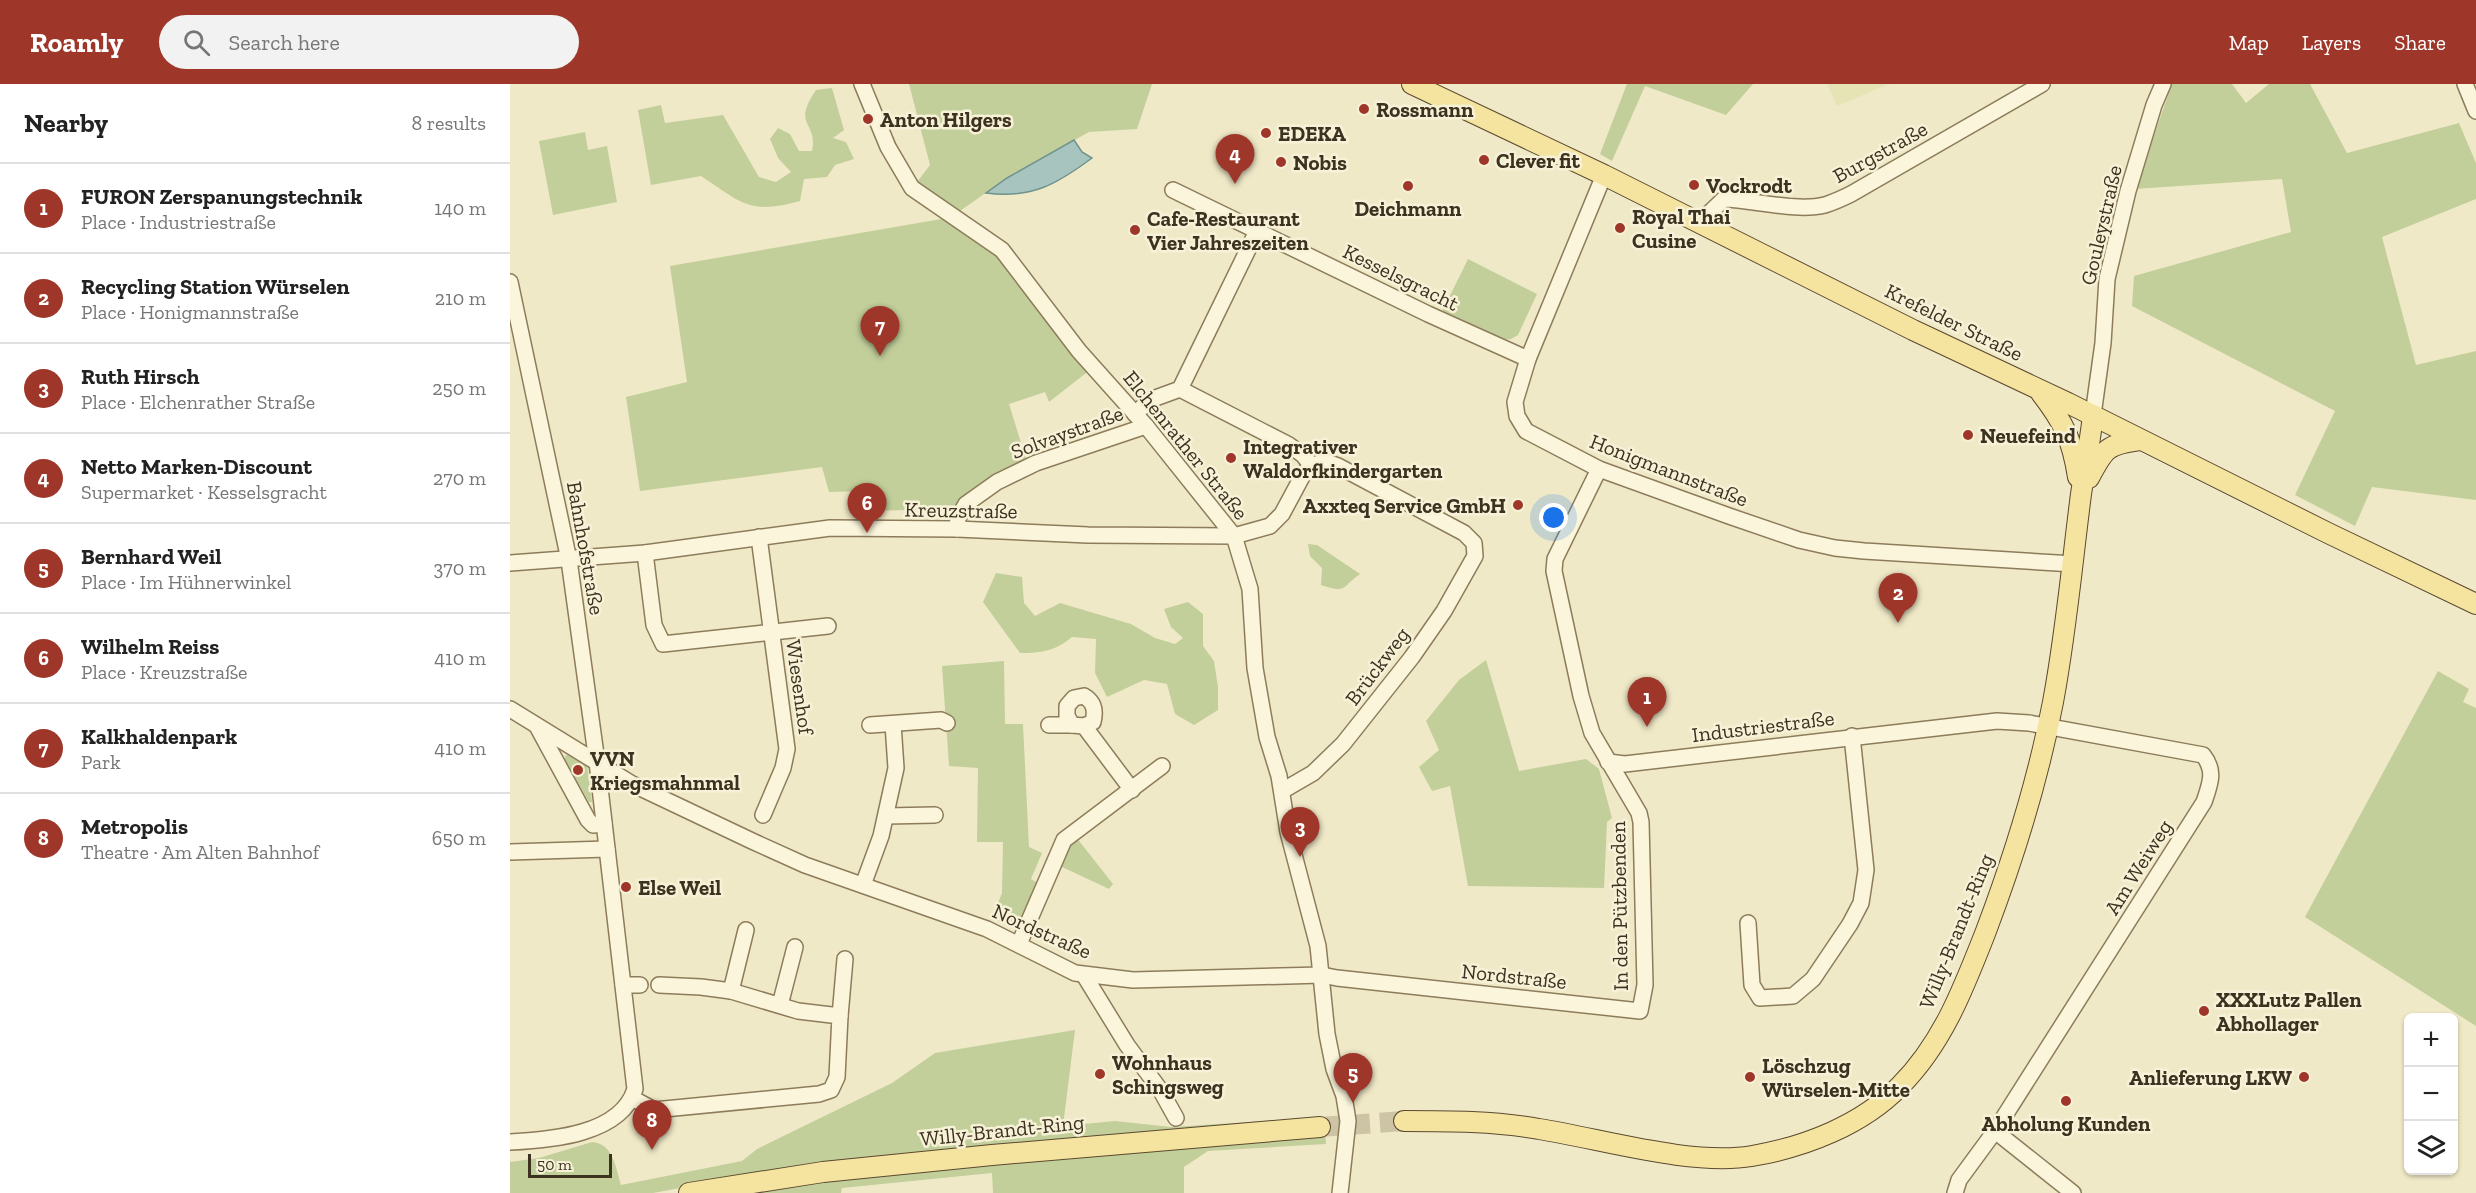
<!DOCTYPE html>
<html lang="en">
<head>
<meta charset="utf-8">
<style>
  :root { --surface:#fff; --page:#f2f2f2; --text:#222; --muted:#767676; --line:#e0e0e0; --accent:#9e3729 }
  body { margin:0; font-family:"Zilla Slab",serif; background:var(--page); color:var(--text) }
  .controls { position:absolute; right:18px; bottom:18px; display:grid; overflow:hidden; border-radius:9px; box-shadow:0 2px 4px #0004 }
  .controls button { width:54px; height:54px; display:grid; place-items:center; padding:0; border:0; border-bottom:2px solid var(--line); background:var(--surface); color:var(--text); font:30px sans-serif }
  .scale { position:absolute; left:18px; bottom:15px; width:84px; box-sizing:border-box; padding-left:6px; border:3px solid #3d311f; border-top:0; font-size:16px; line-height:21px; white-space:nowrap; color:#3d311f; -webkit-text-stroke:4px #f7f2d7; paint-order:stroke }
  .you { position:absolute; left:1044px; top:434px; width:21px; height:21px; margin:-15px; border:4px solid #fff; border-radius:50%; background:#1a73e8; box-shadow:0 0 0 9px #1a73e833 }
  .badge { display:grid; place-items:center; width:39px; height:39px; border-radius:50%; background:var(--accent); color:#fff; font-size:20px; font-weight:700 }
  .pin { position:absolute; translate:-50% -50px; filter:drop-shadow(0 2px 3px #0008) }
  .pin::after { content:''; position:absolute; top:32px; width:21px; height:18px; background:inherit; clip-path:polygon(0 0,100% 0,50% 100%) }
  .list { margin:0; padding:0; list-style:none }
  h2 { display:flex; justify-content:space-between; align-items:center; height:78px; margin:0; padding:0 24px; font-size:26px }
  h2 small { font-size:20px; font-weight:400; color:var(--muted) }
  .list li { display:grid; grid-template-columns:39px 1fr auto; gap:18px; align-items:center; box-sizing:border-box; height:90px; padding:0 24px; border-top:2px solid var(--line) }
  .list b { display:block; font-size:22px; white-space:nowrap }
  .list p { margin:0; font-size:20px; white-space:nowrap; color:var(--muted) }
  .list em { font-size:20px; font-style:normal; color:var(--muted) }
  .icon { flex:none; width:33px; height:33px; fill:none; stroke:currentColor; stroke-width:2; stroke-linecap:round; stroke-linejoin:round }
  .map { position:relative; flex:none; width:1966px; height:1109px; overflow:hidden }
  header { display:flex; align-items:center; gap:36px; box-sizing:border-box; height:84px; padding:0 30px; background:var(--accent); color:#fff }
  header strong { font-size:28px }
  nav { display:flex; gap:33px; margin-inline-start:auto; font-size:21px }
  .search { width:420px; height:54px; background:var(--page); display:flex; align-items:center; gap:15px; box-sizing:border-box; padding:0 21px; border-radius:33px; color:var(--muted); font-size:22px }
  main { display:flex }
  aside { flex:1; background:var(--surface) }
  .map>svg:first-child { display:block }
  .farmland { fill:#e6e4b4 }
  .green { fill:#c2cf9a }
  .water { fill:#a8c4bf; stroke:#6e938e; stroke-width:1.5 }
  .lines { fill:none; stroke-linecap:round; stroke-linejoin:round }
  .major-tunnel { stroke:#ccc4a5; stroke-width:20; stroke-dasharray:20 10; stroke-linecap:butt }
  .minor-casing { stroke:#8d7c5b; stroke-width:18 }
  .major-casing { stroke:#5b492f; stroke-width:22 }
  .minor { stroke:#faf5db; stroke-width:15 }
  .major { stroke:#f4e49f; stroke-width:20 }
  .poi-dot { fill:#9e3729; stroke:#f7f2d7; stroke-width:2 }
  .labels { text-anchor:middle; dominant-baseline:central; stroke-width:5; stroke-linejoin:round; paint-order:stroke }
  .poi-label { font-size:21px; font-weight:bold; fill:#3d311f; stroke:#f7f2d7; text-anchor:start }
  .street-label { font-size:21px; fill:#3d311f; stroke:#f7f2d7 }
</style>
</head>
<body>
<header>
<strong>Roamly</strong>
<div class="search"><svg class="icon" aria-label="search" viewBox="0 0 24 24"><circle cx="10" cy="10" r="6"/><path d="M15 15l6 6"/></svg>Search here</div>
<nav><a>Map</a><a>Layers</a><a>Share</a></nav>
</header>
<main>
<aside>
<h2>Nearby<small>8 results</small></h2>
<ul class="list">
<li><span class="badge">1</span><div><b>FURON Zerspanungstechnik</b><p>Place · Industriestraße</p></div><em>140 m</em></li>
<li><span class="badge">2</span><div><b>Recycling Station Würselen</b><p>Place · Honigmannstraße</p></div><em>210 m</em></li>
<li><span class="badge">3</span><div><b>Ruth Hirsch</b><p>Place · Elchenrather Straße</p></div><em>250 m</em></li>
<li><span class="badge">4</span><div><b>Netto Marken-Discount</b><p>Supermarket · Kesselsgracht</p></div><em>270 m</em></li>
<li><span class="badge">5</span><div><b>Bernhard Weil</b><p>Place · Im Hühnerwinkel</p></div><em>370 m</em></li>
<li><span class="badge">6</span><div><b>Wilhelm Reiss</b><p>Place · Kreuzstraße</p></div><em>410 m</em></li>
<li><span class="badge">7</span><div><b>Kalkhaldenpark</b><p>Park</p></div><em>410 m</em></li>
<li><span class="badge">8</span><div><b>Metropolis</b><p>Theatre · Am Alten Bahnhof</p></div><em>650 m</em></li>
</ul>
</aside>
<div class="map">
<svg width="1966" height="1109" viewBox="0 0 1966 1109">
  <rect width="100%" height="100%" fill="#f0e9c7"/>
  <!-- farmland -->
  <path class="farmland" d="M1317,0H1379L1327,22Z"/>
  <!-- green -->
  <g class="green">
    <path d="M399,0H642L627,45L579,48L497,94L447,129L404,102L420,81Z"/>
    <path d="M1117,0H1243L1216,31L1135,2L1102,77L1090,70Z"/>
    <path d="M1662,0H1722L1736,19L1759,0H1800L1837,69L1949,39L1966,79V115L1872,153L1906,281L1966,267V416L1862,403L1845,442L1785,411L1825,327L1622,222L1624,192L1781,148L1772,95L1625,105Z"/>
    <path d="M322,4L334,46L323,54L336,58L344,75L325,81L317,93L294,95L290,117C239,131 232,119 191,92L141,101L128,26L151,21L155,39L213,31L249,93L266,98L281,88L268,74L260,55L268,44L280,50L289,67H302C308,36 281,43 306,6Z"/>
    <path d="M75,48L78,66L97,62L107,118L43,131L29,57Z"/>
    <path d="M437,134L489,169L580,286L539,318L535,308L499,320L516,375C492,387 458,401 445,425L353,427L352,407L319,408L312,383L130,407L116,313L177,298L160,182Z"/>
    <path d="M958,175L1027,210L1008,251L1001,255L992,256L932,228Z"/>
    <path d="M798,460L807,461L850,490C831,503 838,510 811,501L812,484L800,472Z"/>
    <path d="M486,489L512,493L514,519L525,532L550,519L621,540L645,554L665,560L673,554L661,543L654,525L678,518L693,530V562L704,577L708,603V626L684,641L665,630L657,600L634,596L597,613L585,589L586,555L562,553C545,567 532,569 510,569L473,518Z"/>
    <path d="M976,576L1009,687L1076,675L1089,685L1102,734L1097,738L1094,804L958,802L940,702L922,707L909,683L929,666L916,637L949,596Z"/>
    <path d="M494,577L495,640H513L519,763L532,769L521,795L528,799L506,845L482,834L492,809L493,758H467L468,684L439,682L432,582Z"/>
    <path d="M1928,587L1959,605L1953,618L1966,624V942L1795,833Z"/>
    <path d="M59,670L77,681L82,718H79L55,676V672Z"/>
    <path d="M566,753L603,800L599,805L550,782L562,756Z"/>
    <path d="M565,946L553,1042L605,1037L661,1043L814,1033L816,1060L698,1067L674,1083V1109H483L482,1089L332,1104L331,1109H199L198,1099L143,1109H0V1078L29,1074L82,1058C103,1059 106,1084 111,1101L232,1077L247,1065L382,999L425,969Z"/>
  </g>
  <!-- water -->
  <path class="water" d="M564,56L572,68L582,74C547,100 522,115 476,109L497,94Z"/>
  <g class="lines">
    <!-- major-tunnel -->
    <path class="major-tunnel" d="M810,1043L894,1037"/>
    <defs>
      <g id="minor">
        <path d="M352,0L378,63L402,104L492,166L569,267L636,342L724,452L740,505L745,584L757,653L769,692L778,748L808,862L817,950L824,985L834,1012L838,1037L830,1109"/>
        <path d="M1955,0L1966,27"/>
        <path d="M1094,91L1018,275L1005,318L1007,332L1016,347L1089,385L1219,432L1289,456L1325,464L1354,467L1564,480"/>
        <path d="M663,106L918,230L1018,275"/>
        <path d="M1189,139L1214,115C1244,116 1287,128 1315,121C1324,118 1333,114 1341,110L1532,0"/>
        <path d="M0,198L59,476L87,678L125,1005C111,1051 40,1056 0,1058"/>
        <path d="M670,305L779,361L793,371L802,382"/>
        <path d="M625,330L640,316L670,305L747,147"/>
        <path d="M1583,331L1593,259L1597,195L1618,107L1644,21L1653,0"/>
        <path d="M447,445L448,434L456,420L487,398L526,379L636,342"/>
        <path d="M249,453L277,665L273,684L253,731"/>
        <path d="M135,469L144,541L153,560L318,542"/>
        <path d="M0,479L135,469L320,444L447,445L578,451L724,452L760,442L772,430L794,389L802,382L814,377L828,382L954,449L964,459L965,472L934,527L902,573L833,660L803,689L772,707"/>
        <path d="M0,625L122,700L242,757L295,781L477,845L565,889L623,896L812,891L827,894L1130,927L1135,901L1131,738L1129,729L1082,649L1071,612L1044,487L1045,475L1089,385"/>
        <path d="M360,641L431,636L437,639"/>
        <path d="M539,641H562"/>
        <path d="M574,642L583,638C586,626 584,618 574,612L564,614L557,622V632L562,641L574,642L622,706"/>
        <path d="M28,644L78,736L83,741L94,740"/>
        <path d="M1098,678L1115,680L1487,637L1519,639L1693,671C1706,687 1700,700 1694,718L1485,1047L1449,1096L1445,1109"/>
        <path d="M376,732L425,731"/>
        <path d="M0,768L97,765"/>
        <path d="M353,801L371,752L386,684L383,640"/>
        <path d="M1238,839L1242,901L1250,914L1283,912L1303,895L1340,840L1351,819L1356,786L1342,652"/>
        <path d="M509,860L554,756L652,682"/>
        <path d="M574,891L617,961L651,1007L666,1034"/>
        <path d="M113,901H130"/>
        <path d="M221,907L236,846"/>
        <path d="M270,921L285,863"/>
        <path d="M330,932L335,875"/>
        <path d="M122,1014L144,1026L309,1010L321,1006L327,993L330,932L288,927L221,907L191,903L149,901"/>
        <path d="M1485,1047L1563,1109"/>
      </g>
      <g id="major">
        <path d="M902,0L1094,91L1403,246L1558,319L1818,449L1966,520"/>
        <path d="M1531,309C1554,339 1562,355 1568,393"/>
        <path d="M1579,394C1594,365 1597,360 1630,356"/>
        <path d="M894,1037C939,1037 985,1037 1029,1045C1092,1055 1180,1082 1242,1072C1295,1063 1352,1041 1390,1002C1433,959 1454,903 1476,847C1504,773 1528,696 1543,618C1556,549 1562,480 1571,410C1575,384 1580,358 1583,331"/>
        <path d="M179,1109L313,1088L482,1071L810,1043"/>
      </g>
    </defs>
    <!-- minor casing -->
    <use href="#minor" class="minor-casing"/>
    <!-- major casing -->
    <use href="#major" class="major-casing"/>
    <!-- minor -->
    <use href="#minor" class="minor"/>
    <!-- major -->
    <use href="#major" class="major"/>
  </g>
  <!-- markers -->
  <g class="poi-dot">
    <circle cx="854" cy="25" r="6"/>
    <circle cx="358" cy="35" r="6"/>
    <circle cx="756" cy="49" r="6"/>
    <circle cx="974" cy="76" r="6"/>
    <circle cx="771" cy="78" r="6"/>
    <circle cx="1184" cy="101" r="6"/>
    <circle cx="898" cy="102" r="6"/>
    <circle cx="1110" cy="144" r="6"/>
    <circle cx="625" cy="146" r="6"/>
    <circle cx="1458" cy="351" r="6"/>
    <circle cx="721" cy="374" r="6"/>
    <circle cx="1008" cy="421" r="6"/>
    <circle cx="68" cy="686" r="6"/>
    <circle cx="116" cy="803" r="6"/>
    <circle cx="1694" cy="927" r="6"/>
    <circle cx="590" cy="990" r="6"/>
    <circle cx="1240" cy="993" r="6"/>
    <circle cx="1794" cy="993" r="6"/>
    <circle cx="1556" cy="1017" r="6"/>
  </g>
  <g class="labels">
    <!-- poi labels -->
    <g class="poi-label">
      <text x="866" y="25">Rossmann</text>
      <text x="370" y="35">Anton Hilgers</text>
      <text x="768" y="49">EDEKA</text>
      <text x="986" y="76">Clever fit</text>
      <text x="783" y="78">Nobis</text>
      <text x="1196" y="101">Vockrodt</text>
      <text x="898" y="124" text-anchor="middle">Deichmann</text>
      <text x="1122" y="132">Royal Thai<tspan x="1122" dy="24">Cusine</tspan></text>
      <text x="637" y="134">Cafe-Restaurant<tspan x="637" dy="24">Vier Jahreszeiten</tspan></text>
      <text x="1470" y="351">Neuefeind</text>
      <text x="733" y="362">Integrativer<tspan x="733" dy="24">Waldorfkindergarten</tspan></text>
      <text x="996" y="421" text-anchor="end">Axxteq Service GmbH</text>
      <text x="80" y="674">VVN<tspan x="80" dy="24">Kriegsmahnmal</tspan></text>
      <text x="128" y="803">Else Weil</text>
      <text x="1706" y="915">XXXLutz Pallen<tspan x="1706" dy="24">Abhollager</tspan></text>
      <text x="602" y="978">Wohnhaus<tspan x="602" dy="24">Schingsweg</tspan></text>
      <text x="1252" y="981">Löschzug<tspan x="1252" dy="24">Würselen-Mitte</tspan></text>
      <text x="1782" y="993" text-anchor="end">Anlieferung LKW</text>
      <text x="1556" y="1039" text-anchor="middle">Abholung Kunden</text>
    </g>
    <!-- street labels -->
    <g class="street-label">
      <text transform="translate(1370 68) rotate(-29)">Burgstraße</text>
      <text transform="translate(1591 141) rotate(-77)">Gouleystraße</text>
      <text transform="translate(891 193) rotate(26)">Kesselsgracht</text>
      <text transform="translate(1444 238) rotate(26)">Krefelder Straße</text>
      <text transform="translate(557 348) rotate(-20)">Solvaystraße</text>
      <text transform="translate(676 361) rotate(51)">Elchenrather Straße</text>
      <text transform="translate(1159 386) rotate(21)">Honigmannstraße</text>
      <text transform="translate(451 426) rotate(1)">Kreuzstraße</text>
      <text transform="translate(76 464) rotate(80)">Bahnhofstraße</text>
      <text transform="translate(867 582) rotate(-53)">Brückweg</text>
      <text transform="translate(290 603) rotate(82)">Wiesenhof</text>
      <text transform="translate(1253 642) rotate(-7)">Industriestraße</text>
      <text transform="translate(1628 783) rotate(-58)">Am Weiweg</text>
      <text transform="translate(1109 822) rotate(-91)">In den Pützbenden</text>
      <text transform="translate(532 847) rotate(24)">Nordstraße</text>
      <text transform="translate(1446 847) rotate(-68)">Willy-Brandt-Ring</text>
      <text transform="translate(1004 892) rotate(6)">Nordstraße</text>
      <text transform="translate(492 1046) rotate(-6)">Willy-Brandt-Ring</text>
    </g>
  </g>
</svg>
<div class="controls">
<button>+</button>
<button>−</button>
<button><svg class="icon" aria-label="layers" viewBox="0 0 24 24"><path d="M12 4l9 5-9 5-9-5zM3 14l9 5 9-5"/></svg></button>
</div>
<div class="scale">50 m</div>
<div class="you"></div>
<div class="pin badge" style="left:1137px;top:643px">1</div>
<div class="pin badge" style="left:1388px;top:539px">2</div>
<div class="pin badge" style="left:790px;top:773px">3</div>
<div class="pin badge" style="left:725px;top:100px">4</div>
<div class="pin badge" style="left:843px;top:1019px">5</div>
<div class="pin badge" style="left:357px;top:449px">6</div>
<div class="pin badge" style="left:370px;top:272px">7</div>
<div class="pin badge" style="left:142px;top:1066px">8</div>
</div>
</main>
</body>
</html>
